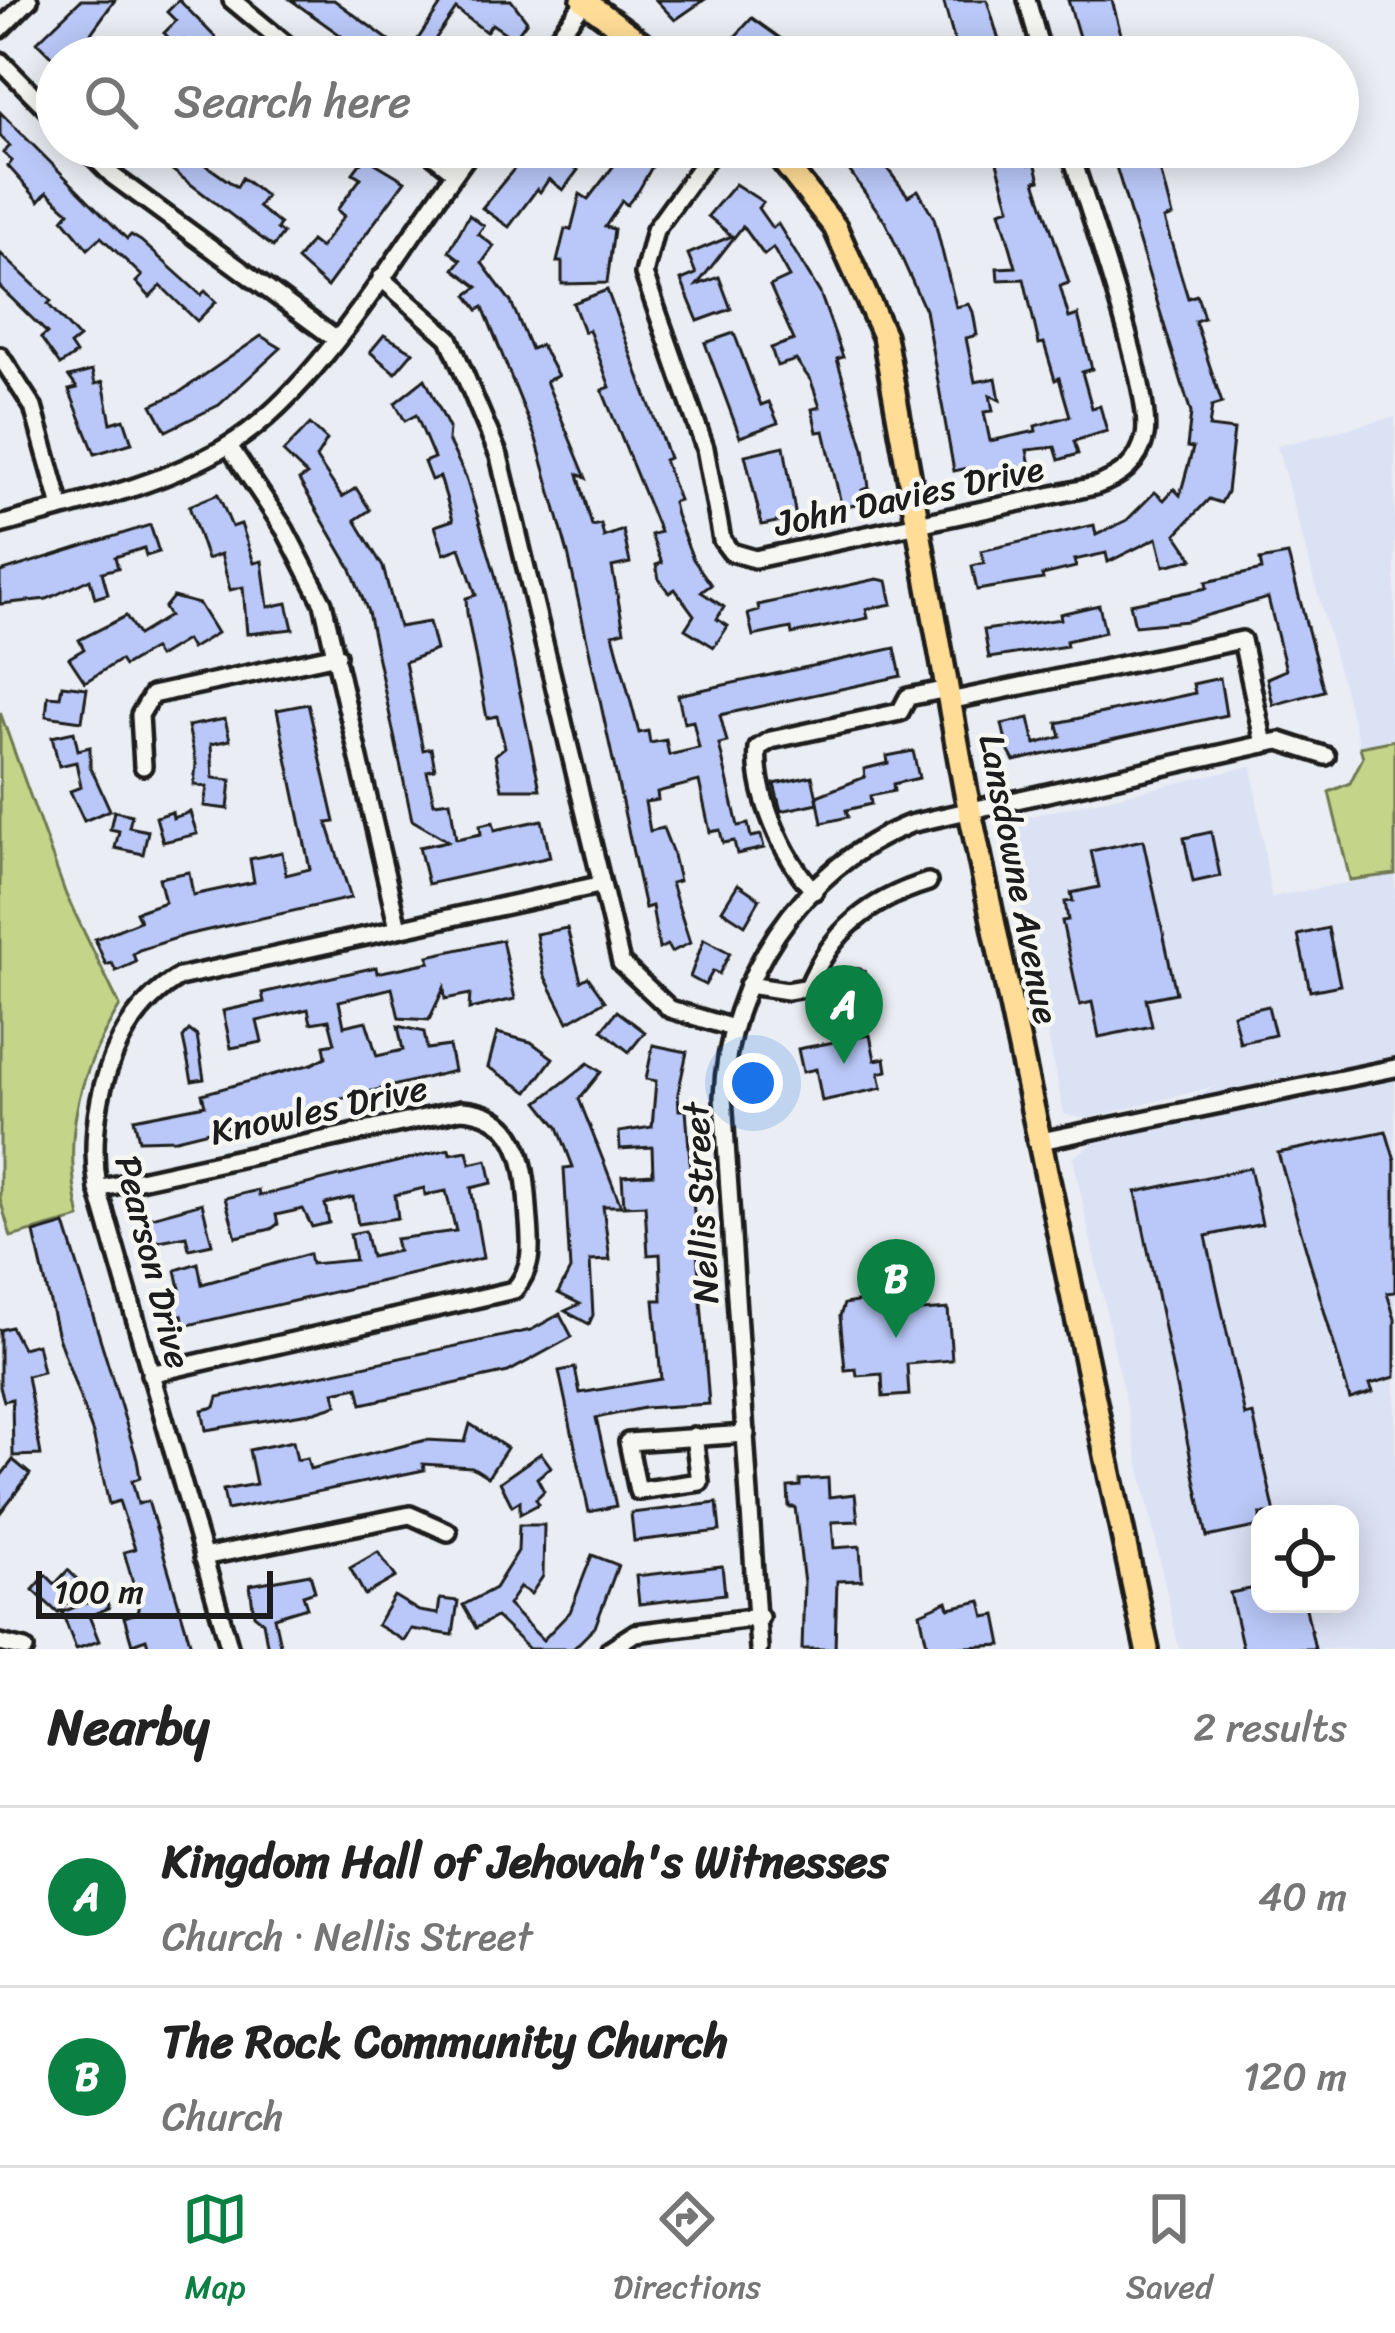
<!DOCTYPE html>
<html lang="en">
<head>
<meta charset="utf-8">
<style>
  :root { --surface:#fff; --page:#f2f2f2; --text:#222; --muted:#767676; --line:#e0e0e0; --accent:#0b8043 }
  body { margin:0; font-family:Sriracha,sans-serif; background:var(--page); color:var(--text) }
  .controls { position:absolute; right:36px; bottom:36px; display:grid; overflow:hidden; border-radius:24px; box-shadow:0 6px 30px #0003 }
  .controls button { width:108px; height:108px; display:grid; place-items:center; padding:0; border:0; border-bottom:3px solid var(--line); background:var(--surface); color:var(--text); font:60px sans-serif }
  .scale { position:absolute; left:36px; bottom:30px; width:237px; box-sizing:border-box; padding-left:12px; border:6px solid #1c1c1c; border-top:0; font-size:33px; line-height:42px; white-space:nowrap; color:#1c1c1c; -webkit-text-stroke:9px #f6f6f2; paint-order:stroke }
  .you { position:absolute; left:753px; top:1083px; width:42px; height:42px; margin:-30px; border:9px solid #fff; border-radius:50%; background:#1a73e8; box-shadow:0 0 0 18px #1a73e833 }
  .badge { display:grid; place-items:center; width:78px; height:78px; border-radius:50%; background:var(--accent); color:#fff; font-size:39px; font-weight:700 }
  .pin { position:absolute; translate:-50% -99px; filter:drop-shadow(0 3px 6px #0008) }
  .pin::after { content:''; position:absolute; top:63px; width:42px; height:36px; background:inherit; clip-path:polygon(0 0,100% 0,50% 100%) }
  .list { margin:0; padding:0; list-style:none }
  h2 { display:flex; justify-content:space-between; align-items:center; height:156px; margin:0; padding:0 48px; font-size:51px }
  h2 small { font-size:39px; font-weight:400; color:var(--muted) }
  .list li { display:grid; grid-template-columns:78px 1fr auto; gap:36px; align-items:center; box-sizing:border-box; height:180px; padding:0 48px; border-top:3px solid var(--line) }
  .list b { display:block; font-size:45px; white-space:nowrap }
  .list p { margin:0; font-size:39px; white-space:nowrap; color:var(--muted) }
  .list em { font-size:39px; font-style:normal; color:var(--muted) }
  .icon { flex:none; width:66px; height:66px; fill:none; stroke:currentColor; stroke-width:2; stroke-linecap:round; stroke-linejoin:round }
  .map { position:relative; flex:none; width:1395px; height:1649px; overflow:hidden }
  .search { position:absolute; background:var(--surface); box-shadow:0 6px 30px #0003; left:36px; right:36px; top:36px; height:132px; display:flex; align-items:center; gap:30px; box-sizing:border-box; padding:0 42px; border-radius:66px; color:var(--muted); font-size:45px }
  .sheet { height:516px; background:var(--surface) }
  nav { display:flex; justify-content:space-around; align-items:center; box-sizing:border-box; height:168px; border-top:3px solid var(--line); background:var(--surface); font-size:33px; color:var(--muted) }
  nav a { display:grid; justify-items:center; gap:6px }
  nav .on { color:var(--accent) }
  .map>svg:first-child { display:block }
  .built { fill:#dbe2f4; fill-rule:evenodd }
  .green { fill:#c4d488; stroke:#707852; stroke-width:3 }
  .building { fill:#b9c8f8; stroke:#1c1c1c; stroke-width:3 }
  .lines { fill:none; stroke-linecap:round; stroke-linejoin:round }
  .minor-casing { stroke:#1c1c1c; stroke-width:24 }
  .major-casing { stroke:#1c1c1c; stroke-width:30 }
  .minor { stroke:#f6f6f2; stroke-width:15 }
  .major { stroke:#ffdd96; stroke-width:21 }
  .labels { text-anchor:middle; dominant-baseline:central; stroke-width:9; stroke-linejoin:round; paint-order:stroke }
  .street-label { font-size:36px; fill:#1c1c1c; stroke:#f6f6f2 }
</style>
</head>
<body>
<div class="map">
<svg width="1395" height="1649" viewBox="0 0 1395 1649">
  <rect width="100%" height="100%" fill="#eaedf3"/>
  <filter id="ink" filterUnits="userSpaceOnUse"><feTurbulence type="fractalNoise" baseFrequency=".00833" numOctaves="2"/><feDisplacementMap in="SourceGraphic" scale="24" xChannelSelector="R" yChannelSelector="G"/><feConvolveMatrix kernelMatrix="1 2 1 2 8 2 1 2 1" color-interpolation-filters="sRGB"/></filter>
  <g filter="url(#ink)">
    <!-- built -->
    <g class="built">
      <path d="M1395,417V740L1360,747L1277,446Z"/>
      <path d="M1252,766L1271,897L1395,874V1649H1179L1073,1158L1090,1145L1216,1086L1086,1119L1064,1114L1004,822ZM1260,1514H1350V1604H1260Z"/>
    </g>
    <!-- green -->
    <g class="green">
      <path d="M0,712L66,895L120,1006C77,1075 62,1138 80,1218L11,1237L0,1199Z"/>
      <path d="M1395,740V874L1350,880L1329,792L1350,783L1363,757L1360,747Z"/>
    </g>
    <!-- building -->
    <g class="building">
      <path d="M81,0H115L91,33L96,38L78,57H52L37,42Z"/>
      <path d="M179,0L217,39L241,57H202L184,40L177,46L164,33L176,21L167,12Z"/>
      <path d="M291,0H334L408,54L444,0H511L527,21L514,39L492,24L486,32L456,9L423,57H371Z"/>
      <path d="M656,0H704L675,20Z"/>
      <path d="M943,0H987L1004,57H959Z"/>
      <path d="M1068,0H1112L1127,57H1085Z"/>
      <path d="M752,18L773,33L806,57H736L743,48L732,40Z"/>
      <path d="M0,112L127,239L131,235L141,241L201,295L205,291L216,302L197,321L161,286L150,297L136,282L142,276L101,237L88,249L63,219L69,212L47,192L39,201L8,166L12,161L3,153L10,146L0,136Z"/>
      <path d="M142,147H205L197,159L237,187L242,178L266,196L258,207L280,224L277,229L283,234L273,247Z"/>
      <path d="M532,147H561L555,154L578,170L563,190L549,179L540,192L537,189L509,227L482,208Z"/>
      <path d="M619,147H663L639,190L627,205L622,201L605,227L614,229L607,283L562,284V262H557L565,229L571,230L580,194L588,199L615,164L609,160Z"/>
      <path d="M843,147H871L908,196L918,190L934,218L956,307L969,304L973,312L977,335L966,338L975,382L996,378L1000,400L990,395L993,411L984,412L990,441L1036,431L1035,426L1070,416L1059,378L1055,380L1044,343L1039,344L1024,279L998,280L997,268L1016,267L1000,211L1010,208L994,152L998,147H1024L1029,164L1035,162L1040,180L1035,181L1069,283L1060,286L1069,318L1078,315L1092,369L1082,372L1092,408L1100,406L1107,431L1074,441L1078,454L1059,460L1055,447L1027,450L1030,466L970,478L968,468L954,471L925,310L886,223L842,160L849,155Z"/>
      <path d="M1110,147H1195L1158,162L1172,216L1164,219L1188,298L1197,295L1204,318L1195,321L1222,403L1212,406L1209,427L1234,430L1227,492L1221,503L1209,499L1176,534L1193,559L1164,566L1157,538L1108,562L1106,553L1074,560L1076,567L1042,575L1043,579L977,590L972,566L984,563L981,551L1094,525L1096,535L1127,520L1155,492L1164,500L1174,489L1180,495L1193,448L1187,447L1191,413Z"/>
      <path d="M365,157L405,181L327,287L297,260L311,241L320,248L344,216L337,210L361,178L353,173Z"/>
      <path d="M735,184L763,202L758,208L772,228L778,224L820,293L843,357L837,359L864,449L869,488L862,490L864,503L842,508L824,431L817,432L812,409L820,407L811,381L796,360L777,366L771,348L794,340L770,286L789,277L773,248L764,255L743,226L697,285L719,277L731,309L698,321L681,280L696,274L688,254L732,236L708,216Z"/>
      <path d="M469,215L484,226L478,234L494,246L482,263L511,302L531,349L541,345L558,376L546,381L586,478L578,474L592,526L601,524L604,537L623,530L630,563L612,567L624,631L613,634L639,733L648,731L650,743L666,740L669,755L699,748L693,721L684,723L678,695L895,648L901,676L720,715L727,742L719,744L738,826L748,824L751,837L761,835L764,848L737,854L734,841L723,843L720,830L710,832L699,781L657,792L658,800L645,802L650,831L663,828L672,851L679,881L671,883L690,943L671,952L667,945L659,949L652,906L645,908L568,553L536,439L483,307L478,310L467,295L478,287L454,269L461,260L449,251Z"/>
      <path d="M0,253L51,301L48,304L79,338L70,345L76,354L60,365L41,338L47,333L0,287Z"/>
      <path d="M607,290L669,458L664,460L679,500L673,502L676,515L693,559L711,585L701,592L724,607L717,619L728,626L714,647L685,629L694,615L675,589L669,593L659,579L656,565L662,563L651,535L660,532L602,390L610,387L589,330L584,332L573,303Z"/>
      <path d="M734,333L761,405L769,402L778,423L740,437L705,343Z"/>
      <path d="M384,335L413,352L395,373L370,352Z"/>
      <path d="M261,336L281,348L219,405L166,431L152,405L180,392Z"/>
      <path d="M92,371L95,384L103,382L111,423L124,419L132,443L95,454L69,390L77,388L69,377Z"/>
      <path d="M425,379L449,428L448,440L466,477L495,574L540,789H502L495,755L505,747L497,716L487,718L467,613L466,598L476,595L460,548L444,554L435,526L453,520L440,477L431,480L424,462L434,458L416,415L405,421L395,403Z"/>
      <path d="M310,424L327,440L316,458L342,497L356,488L370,510L355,520L383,567L399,627L429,622L436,650L405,662L423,750L431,748L435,769L427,771L434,803L450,801L456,839L481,834L480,825L493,822L495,830L542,820L550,857L428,884L419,847L448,841L412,820L368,612L350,567L299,480L307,475L283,452Z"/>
      <path d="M784,446L796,518L762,525L745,455Z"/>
      <path d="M218,494L232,527L241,524L254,563L262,561L268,607L287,603L293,629L247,634L243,587L230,590L221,554L207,559L189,506Z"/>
      <path d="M150,525L159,552L146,556L144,548L115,557L118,568L102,572L108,594L95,598L90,579L47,599L0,604V572Z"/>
      <path d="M1288,555L1324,691L1273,705L1267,678L1286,670L1268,598L1187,621L1135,626L1130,604L1207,588L1206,582L1262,570L1260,560Z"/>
      <path d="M877,579L887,581L892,604L866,609L868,618L792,634L791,628L753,636L748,614L759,611L758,605Z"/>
      <path d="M173,597L199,604L217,633L191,649L186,640L158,657L153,649L124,666L120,660L85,682L69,658L84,649L79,640L126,616L138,635L169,616L164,608Z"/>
      <path d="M1099,605L1105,632L1066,641L1067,646L989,658L984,630L1061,619L1060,614Z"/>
      <path d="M1220,678L1226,715L1014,761L1008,750L1002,724L1029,718L1035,744L1061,737L1057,723L1195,693L1193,684Z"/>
      <path d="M62,685L87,688L82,721L46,716L48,696L60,697Z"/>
      <path d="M308,704L335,822L327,823L351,898L186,935L139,950L133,954L136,962L116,971L112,963L106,965L95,939L140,921L136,912L165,902L159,878L189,872L193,895L254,882L250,859L282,852L286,875L310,869L277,710Z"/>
      <path d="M225,719L230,740L211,744L213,778L231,780L228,809L204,806L207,787L194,785L196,764L188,726Z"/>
      <path d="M74,732L78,750L90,747V766L110,810L84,821L70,791L81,787L76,762L59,766L52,737Z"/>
      <path d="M913,751L919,778L893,784L894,791L870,796L871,804L846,810L848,817L822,823L817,796L865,777L864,769L888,763L887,756Z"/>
      <path d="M812,776L818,803L781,811L774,784Z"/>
      <path d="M114,811L132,815L129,827L148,831L143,854L115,848L119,831L110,829Z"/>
      <path d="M172,812L173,818L190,812L197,834L163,842L156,817Z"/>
      <path d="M1211,832L1220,876L1193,882L1184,838Z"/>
      <path d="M1143,840L1176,993L1146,999L1152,1026L1099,1037L1092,1002L1080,1005L1062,921L1068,920L1065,902L1073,901L1071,893L1099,887L1091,851Z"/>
      <path d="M738,884L760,899L745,925L722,910Z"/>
      <path d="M567,928L581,981L588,977L605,1001L568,1022L544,975L536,934Z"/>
      <path d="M1328,928L1340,985L1310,991L1298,935Z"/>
      <path d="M704,939L730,953L719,974L713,971L705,985L690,977Z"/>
      <path d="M502,940L515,999L469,1009L470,994L445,999L444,988L429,1020L399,1018L392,988L339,1001L344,1026L366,1021L377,1056L403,1050L398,1026L424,1032L427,1049L449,1046L454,1071L176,1139L139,1140L134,1119L205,1105L202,1094L312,1064L326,1057L324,1045L335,1043L329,1020L311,1023L308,1009L257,1021L262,1042L231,1048L223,1011L264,1002L262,993L376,967L377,973L430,962L428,956Z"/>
      <path d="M1268,1006L1275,1035L1240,1043L1233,1014Z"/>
      <path d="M617,1011L645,1032L629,1052L602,1030Z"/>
      <path d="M189,1030L197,1036L204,1079L192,1081L183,1038Z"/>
      <path d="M497,1033L531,1042L553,1058L528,1092L488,1067Z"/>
      <path d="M870,1035L875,1060L885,1058L887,1071L879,1073L882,1088L822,1101L816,1069L803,1072L798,1049Z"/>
      <path d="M653,1045L687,1052L678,1093L679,1110H686L709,1404L644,1408L596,1418L616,1506L589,1512L559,1371L575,1368L580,1393L661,1379L654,1300H662L660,1254L648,1255L645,1205L624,1206L622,1176L653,1174L652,1147L620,1149L619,1132L652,1127L656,1081L646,1079Z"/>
      <path d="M588,1063L601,1072L579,1099L621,1206H603L610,1260L590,1261L593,1315L589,1324L565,1311L580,1304L558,1293L570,1270L564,1168L573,1167L558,1127L538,1102Z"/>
      <path d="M1386,1131L1395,1161V1292L1387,1293L1395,1319V1377L1370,1384L1373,1392L1350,1399L1278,1153Z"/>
      <path d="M449,1149L450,1154L467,1151L470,1164L487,1160L492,1183L471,1188L483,1258L184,1326L182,1315L169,1317L163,1291L180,1288L176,1270L198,1263L202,1284L309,1254L311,1264L355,1260L350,1234L365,1231L371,1257L398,1251L395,1239L456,1231L446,1191L425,1195L424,1188L395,1195L398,1218L358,1224L353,1197L325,1204L329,1223L312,1227L303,1209L276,1215L278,1224L271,1229L236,1237L225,1198L258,1190L259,1196Z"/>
      <path d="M1250,1168L1262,1224L1206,1236L1245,1416L1253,1414L1275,1514H1260V1526L1207,1537L1136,1192Z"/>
      <path d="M202,1203L212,1244L189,1249L186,1236L149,1243L144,1219Z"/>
      <path d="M65,1224L137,1459L140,1478L132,1481L138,1504L148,1501L192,1649H149L146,1639L132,1644L124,1617L137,1613L139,1604L124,1552L135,1549L119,1501L109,1504L93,1434L58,1337L34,1233Z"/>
      <path d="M904,1294L910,1312L948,1309L952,1360L907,1364L909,1395L883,1397L882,1374L857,1376L856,1369L845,1370L840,1316L844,1304Z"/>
      <path d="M560,1314L572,1337L508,1372L362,1404L358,1387L334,1392L337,1405L315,1412L206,1430L202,1410L215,1407L218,1397L531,1330Z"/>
      <path d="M11,1327L22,1348L37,1344L43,1372L27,1376L41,1455L13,1456L12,1399L4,1401L0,1387V1330Z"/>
      <path d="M470,1424L507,1448L488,1477L472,1467L423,1464L424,1470L227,1510L223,1490L256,1484L249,1450L293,1441L297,1460L307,1458L310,1469L426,1440L465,1442Z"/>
      <path d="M541,1453L551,1467L537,1478L544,1491L536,1499L539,1504L520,1514V1501L512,1506L500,1482Z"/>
      <path d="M13,1460L30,1474L0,1513V1477Z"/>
      <path d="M828,1478L829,1497L855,1494L858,1521L832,1522L834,1548L860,1546L862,1580L837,1581L835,1649H802L804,1584L795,1507H789L788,1487L800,1486V1480Z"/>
      <path d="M717,1503L720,1531L634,1541L631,1513Z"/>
      <path d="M519,1525H544L543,1576L531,1594L520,1587L508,1605L543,1640L570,1612L592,1555L618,1565L595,1627L573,1649H529L496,1617L476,1628L463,1605L495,1588L518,1551Z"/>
      <path d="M378,1552L396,1577L365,1595L350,1568Z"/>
      <path d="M722,1566L725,1594L639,1604L636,1576Z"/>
      <path d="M68,1570L83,1585L58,1613L33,1590L46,1575L55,1584Z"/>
      <path d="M310,1574L315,1591L303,1595L307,1607L274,1617L281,1649H268L263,1622L254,1615L250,1585Z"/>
      <path d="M1260,1587V1604H1305L1315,1649H1243L1230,1593Z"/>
      <path d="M105,1596L109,1608L89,1616L99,1641L76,1649L62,1612Z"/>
      <path d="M394,1596L419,1611L438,1614L440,1599L458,1601L453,1635L411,1629L404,1641L377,1625Z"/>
      <path d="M947,1601L949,1608L981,1601L985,1617L996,1615L1002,1645L928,1649L920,1613Z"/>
    </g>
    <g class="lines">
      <defs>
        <g id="minor">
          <path d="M232,0L301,57"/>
          <path d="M1027,0L1043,57"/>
          <path d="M0,29L29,0"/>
          <path d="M542,57L586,0"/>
          <path d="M0,61L57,119"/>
          <path d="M84,147L113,176L334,338"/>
          <path d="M423,147L455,172"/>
          <path d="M715,147L655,230L644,274L705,448L722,540L731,552L755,559L1095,486C1121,477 1139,463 1145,436C1154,394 1085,200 1069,147"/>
          <path d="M381,278L449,338L499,456L621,963L670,1009L733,1028"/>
          <path d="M0,356L33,407L61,507"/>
          <path d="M229,446L285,530L323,603L398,928"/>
          <path d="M0,525C75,504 157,487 224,448C320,393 406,236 474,147"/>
          <path d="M949,701L1242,640L1264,744"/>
          <path d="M143,766L140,715L152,695L337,655"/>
          <path d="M814,891C783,858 754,793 758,748L771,740L900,712L908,697L948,689"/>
          <path d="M748,985L787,991L857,979"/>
          <path d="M808,987C832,930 870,900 928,882"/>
          <path d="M1036,1142L1395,1068"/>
          <path d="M98,1189L461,1110C519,1113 525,1161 528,1208C530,1240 536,1265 514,1290L150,1374"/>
          <path d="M694,1436L700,1482L638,1491L628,1442L746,1434"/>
          <path d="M203,1557L410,1515L448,1532"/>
          <path d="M0,1643L25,1649"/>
          <path d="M230,1649L98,1189C86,1114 109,1019 179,977L599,885"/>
          <path d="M610,1649L635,1633L760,1617"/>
          <path d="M759,1649L723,1097C727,982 801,867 910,824L1264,744L1280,741L1326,756"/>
        </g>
        <g id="major">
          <path d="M583,0L660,57"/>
          <path d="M772,147L835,227L884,336L965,788L1147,1649"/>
        </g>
      </defs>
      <!-- minor casing -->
      <use href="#minor" class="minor-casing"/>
      <!-- major casing -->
      <use href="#major" class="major-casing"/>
      <!-- minor -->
      <use href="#minor" class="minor"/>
      <!-- major -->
      <use href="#major" class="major"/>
    </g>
  </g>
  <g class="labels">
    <!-- street labels -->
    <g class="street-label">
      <text transform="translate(909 496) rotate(-12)">John Davies Drive</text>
      <text transform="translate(1019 879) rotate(79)">Lansdowne Avenue</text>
      <text transform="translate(319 1110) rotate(-12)">Knowles Drive</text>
      <text transform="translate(701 1203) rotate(-93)">Nellis Street</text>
      <text transform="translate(153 1262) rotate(76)">Pearson Drive</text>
    </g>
  </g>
</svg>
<div class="controls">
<button><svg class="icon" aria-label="locate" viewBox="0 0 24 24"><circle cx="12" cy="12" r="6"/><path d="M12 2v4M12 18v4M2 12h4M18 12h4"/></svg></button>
</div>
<div class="scale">100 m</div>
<div class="you"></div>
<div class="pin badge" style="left:844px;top:1064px">A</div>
<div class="pin badge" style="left:896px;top:1338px">B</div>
<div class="search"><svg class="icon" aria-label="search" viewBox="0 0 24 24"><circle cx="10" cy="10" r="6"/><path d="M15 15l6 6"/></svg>Search here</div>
</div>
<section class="sheet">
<h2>Nearby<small>2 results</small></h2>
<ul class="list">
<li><span class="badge">A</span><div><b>Kingdom Hall of Jehovah's Witnesses</b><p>Church · Nellis Street</p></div><em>40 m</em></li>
<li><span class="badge">B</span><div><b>The Rock Community Church</b><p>Church</p></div><em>120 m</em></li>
</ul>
</section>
<nav>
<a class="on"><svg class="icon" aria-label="map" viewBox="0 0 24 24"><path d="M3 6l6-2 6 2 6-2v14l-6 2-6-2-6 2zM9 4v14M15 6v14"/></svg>Map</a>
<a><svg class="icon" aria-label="directions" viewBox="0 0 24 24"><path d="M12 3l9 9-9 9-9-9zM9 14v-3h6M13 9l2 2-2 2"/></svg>Directions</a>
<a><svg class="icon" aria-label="saved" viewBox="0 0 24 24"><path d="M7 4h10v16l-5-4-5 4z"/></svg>Saved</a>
</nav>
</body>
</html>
